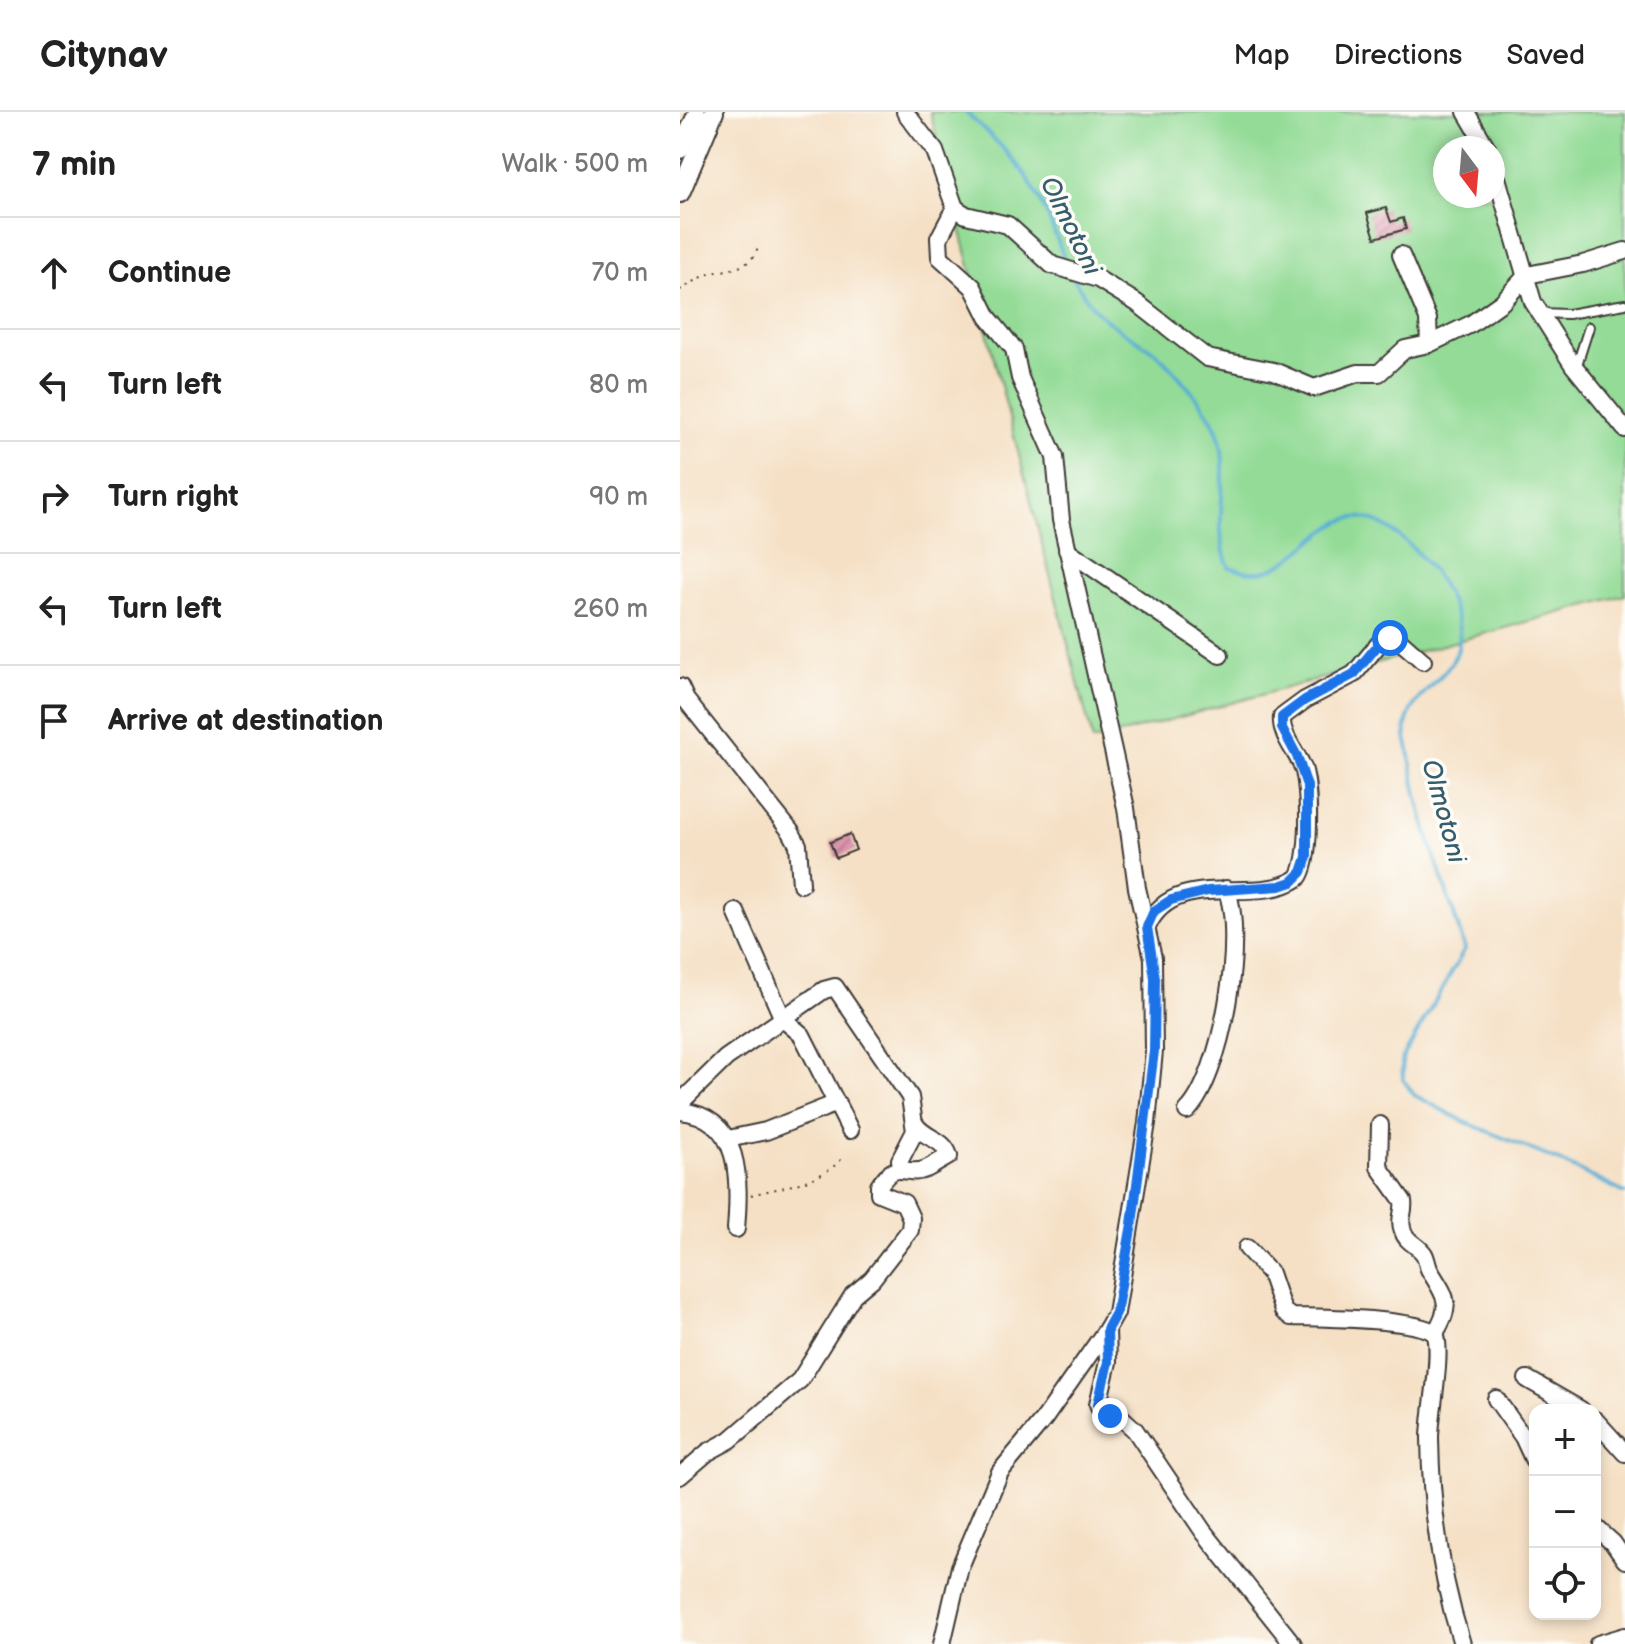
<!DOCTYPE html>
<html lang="en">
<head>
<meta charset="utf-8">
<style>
  :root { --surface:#fff; --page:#f6f6f6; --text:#222; --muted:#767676; --line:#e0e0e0 }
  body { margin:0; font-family:"Balsamiq Sans",sans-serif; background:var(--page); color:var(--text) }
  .controls { position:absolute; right:24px; bottom:24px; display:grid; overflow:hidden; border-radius:16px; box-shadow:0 4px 12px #0003 }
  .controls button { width:72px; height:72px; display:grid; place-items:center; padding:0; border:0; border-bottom:2px solid var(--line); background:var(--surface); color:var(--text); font:40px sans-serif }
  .compass { position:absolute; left:753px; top:24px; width:72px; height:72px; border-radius:50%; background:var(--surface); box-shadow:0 4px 12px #0003; rotate:164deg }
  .stop { position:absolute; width:24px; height:24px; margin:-18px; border:6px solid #1a73e8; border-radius:50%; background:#fff }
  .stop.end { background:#1a73e8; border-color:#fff; box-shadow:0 2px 8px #0008 }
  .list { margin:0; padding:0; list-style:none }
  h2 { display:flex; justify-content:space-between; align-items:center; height:104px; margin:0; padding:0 32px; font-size:34px }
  h2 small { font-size:26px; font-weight:400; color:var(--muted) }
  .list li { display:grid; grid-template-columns:52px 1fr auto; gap:24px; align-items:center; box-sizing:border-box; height:112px; padding:0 32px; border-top:2px solid var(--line) }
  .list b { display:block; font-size:30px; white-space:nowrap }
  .list em { font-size:26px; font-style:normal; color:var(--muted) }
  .icon { flex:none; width:44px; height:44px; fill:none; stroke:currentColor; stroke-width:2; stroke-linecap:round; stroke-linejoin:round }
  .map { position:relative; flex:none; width:945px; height:1532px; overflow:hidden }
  header { display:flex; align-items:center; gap:48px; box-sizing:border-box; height:112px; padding:0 40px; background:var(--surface); border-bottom:2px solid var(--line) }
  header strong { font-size:38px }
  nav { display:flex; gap:44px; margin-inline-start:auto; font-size:28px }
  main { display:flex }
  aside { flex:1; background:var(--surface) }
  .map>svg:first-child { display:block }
  .green { fill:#93db96; stroke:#587c59; stroke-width:2; fill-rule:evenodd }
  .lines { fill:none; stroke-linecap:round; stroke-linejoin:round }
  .stream { stroke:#56add3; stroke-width:4 }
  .building { fill:url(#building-hatch) }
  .service-casing { stroke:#3d3935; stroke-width:12 }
  .minor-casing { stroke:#3d3935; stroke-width:20 }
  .tertiary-casing { stroke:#3d3935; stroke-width:22 }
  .path { stroke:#3d3935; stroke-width:2; stroke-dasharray:2 6; stroke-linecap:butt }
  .service { stroke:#fff; stroke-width:8 }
  .minor { stroke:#fff; stroke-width:16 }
  .tertiary { stroke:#fff; stroke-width:18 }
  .route { stroke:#1a73e8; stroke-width:10 }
  .labels { text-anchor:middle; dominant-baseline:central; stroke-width:7; stroke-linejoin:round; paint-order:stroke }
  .water-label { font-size:26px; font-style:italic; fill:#365d6e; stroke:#fdfcf7 }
</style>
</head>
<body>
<header>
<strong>Citynav</strong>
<nav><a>Map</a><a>Directions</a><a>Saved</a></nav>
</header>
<main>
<aside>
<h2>7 min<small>Walk · 500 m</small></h2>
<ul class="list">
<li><svg class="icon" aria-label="ahead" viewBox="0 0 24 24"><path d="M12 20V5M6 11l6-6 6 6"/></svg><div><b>Continue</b></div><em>70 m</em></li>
<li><svg class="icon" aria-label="left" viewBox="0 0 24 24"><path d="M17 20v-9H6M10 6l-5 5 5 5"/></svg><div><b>Turn left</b></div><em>80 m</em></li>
<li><svg class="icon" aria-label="right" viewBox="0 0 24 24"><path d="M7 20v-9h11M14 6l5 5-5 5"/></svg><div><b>Turn right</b></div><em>90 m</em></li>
<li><svg class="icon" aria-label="left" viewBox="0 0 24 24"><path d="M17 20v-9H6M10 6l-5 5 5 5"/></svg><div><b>Turn left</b></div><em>260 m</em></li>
<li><svg class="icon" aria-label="arrive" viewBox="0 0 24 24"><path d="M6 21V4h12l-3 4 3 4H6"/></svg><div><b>Arrive at destination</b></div></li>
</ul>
</aside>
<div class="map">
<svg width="945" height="1532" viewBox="0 0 945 1532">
  <defs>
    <pattern id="building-hatch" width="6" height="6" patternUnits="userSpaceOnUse" patternTransform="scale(2)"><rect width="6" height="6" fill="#dc96ae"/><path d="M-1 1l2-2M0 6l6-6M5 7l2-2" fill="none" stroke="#b27a8d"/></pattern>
  </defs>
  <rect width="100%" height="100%" fill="#fdfcf7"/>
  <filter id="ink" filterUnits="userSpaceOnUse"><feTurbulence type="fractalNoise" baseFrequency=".0125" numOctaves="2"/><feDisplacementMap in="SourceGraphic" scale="16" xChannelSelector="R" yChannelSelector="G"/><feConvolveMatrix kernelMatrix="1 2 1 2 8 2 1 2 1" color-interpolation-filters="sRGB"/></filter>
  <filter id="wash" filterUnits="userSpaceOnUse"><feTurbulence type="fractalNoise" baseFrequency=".006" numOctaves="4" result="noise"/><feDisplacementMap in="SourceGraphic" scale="32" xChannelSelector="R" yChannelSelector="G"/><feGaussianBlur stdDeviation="1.8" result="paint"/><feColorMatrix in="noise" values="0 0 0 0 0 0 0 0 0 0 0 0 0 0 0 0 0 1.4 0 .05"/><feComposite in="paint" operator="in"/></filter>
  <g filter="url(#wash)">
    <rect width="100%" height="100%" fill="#f5e0c5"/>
    <!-- green -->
    <path class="green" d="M250,0H945V483L413,629ZM765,36H813V84H765Z"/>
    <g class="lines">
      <!-- stream -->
      <g class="stream">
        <path d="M285,0C345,53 360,77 386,152"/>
        <path d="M394,167C419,209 430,211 469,236C486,246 524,293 533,310C557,354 528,408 549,455C560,458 573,462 585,459C618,451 650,400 684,406C728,414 793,496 777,540C767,567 730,583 726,614C724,623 729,636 730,644C739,711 766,773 785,837L722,947L723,967L734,983L785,1010L879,1049L945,1081"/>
      </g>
    </g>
    <g id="blocks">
      <!-- building -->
      <g class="building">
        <path d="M706,96L711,110L723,106L726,117L695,126L687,101Z"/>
        <path d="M170,722L176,738L156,746L150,730Z"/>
      </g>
    </g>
  </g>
  <g filter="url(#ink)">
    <use href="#blocks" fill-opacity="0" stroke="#3d3935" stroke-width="2"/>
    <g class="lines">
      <defs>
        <g id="service">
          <path d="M860,201L888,202L945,192"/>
          <path d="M896,256L909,215"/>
        </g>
        <g id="minor">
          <path d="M225,0L255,39L275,96L259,126L260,145L293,175L308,205L334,237L340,266L375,345L381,408L446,696L457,776L473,846L474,939L467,1011L436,1201L427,1217L428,1250L418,1292L421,1299L443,1307L455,1318L523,1419L613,1532"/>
          <path d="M786,0L807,36"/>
          <path d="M0,38L17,0"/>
          <path d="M813,52L853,190L893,253L945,317"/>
          <path d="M275,96L286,103L328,113L372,153L418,167L457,191L527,246L594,259L634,276L678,261H699L725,237L749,232L791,212L822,190L847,163L903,152L945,139"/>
          <path d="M721,143L748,207L749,232"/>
          <path d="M387,438L540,543"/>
          <path d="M0,575L6,588L111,720L118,733L121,772"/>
          <path d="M56,800L103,907L122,923L170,1018"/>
          <path d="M467,815C494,754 576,795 618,766C631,750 630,676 623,656C617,640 600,623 602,605L625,588L674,562L703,527H718L743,549"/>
          <path d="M0,991L46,946L144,878L155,875L230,985L235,1019L220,1048"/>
          <path d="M0,999C62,1005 60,1069 56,1117"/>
          <path d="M507,999C542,964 566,822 546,777"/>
          <path d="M700,1013L699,1055L723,1089C725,1100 718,1107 723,1119C726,1130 738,1133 744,1142C747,1147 747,1154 750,1159C765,1184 774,1191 755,1221"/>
          <path d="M48,1027L86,1019L157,991"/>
          <path d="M567,1136L590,1161L603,1199L611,1205C641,1206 734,1206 755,1221C763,1239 750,1302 750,1326C751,1398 760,1463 782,1532"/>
          <path d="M847,1267L901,1298"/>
          <path d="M816,1287L843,1325L855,1351"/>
          <path d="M915,1308L945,1341"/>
          <path d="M0,1364L28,1340L50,1328L120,1268L173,1183L192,1167L230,1118L231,1106L224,1091L199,1081V1074C217,1045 226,1066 246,1057C251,1055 262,1048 269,1044C264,1026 244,1027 235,1012"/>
          <path d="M915,1415L933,1431L945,1448"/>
          <path d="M262,1532L280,1455L320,1360L364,1307L427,1217"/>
          <path d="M918,1532L945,1524"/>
        </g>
        <path id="tertiary" d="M0,81L34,0"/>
      </defs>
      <!-- service casing -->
      <use href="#service" class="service-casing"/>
      <!-- minor casing -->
      <use href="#minor" class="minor-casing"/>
      <!-- tertiary casing -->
      <use href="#tertiary" class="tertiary-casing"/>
      <!-- path -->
      <g class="path">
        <path d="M0,178C9,173 19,166 29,162C49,156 69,159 78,136"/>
        <path d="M71,1083C101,1075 144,1070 163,1045"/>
      </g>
      <!-- service -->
      <use href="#service" class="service"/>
      <!-- minor -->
      <use href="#minor" class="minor"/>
      <!-- tertiary -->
      <use href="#tertiary" class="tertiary"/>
    </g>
  </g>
  <g class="lines" filter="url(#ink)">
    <!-- route -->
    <path class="route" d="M430,1304L421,1299L418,1292L428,1250L427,1217L436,1201L452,1112L474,939L475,866L467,815L474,799L491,788L528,779L600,774L612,770L622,760L627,745V674L617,644L602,616V605L625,588L674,562L703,527L710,526"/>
  </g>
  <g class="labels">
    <!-- water labels -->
    <g class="water-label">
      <text transform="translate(390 114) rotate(64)">Olmotoni</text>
      <text transform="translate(763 699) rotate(75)">Olmotoni</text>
    </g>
  </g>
</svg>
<div class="controls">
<button>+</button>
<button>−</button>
<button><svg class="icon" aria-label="locate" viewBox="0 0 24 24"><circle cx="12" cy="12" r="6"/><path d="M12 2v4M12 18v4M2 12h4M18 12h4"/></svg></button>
</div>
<svg class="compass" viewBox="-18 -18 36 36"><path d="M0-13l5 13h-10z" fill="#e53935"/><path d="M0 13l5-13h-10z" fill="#767676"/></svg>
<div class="stop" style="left:710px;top:526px"></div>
<div class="stop end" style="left:430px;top:1304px"></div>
</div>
</main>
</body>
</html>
